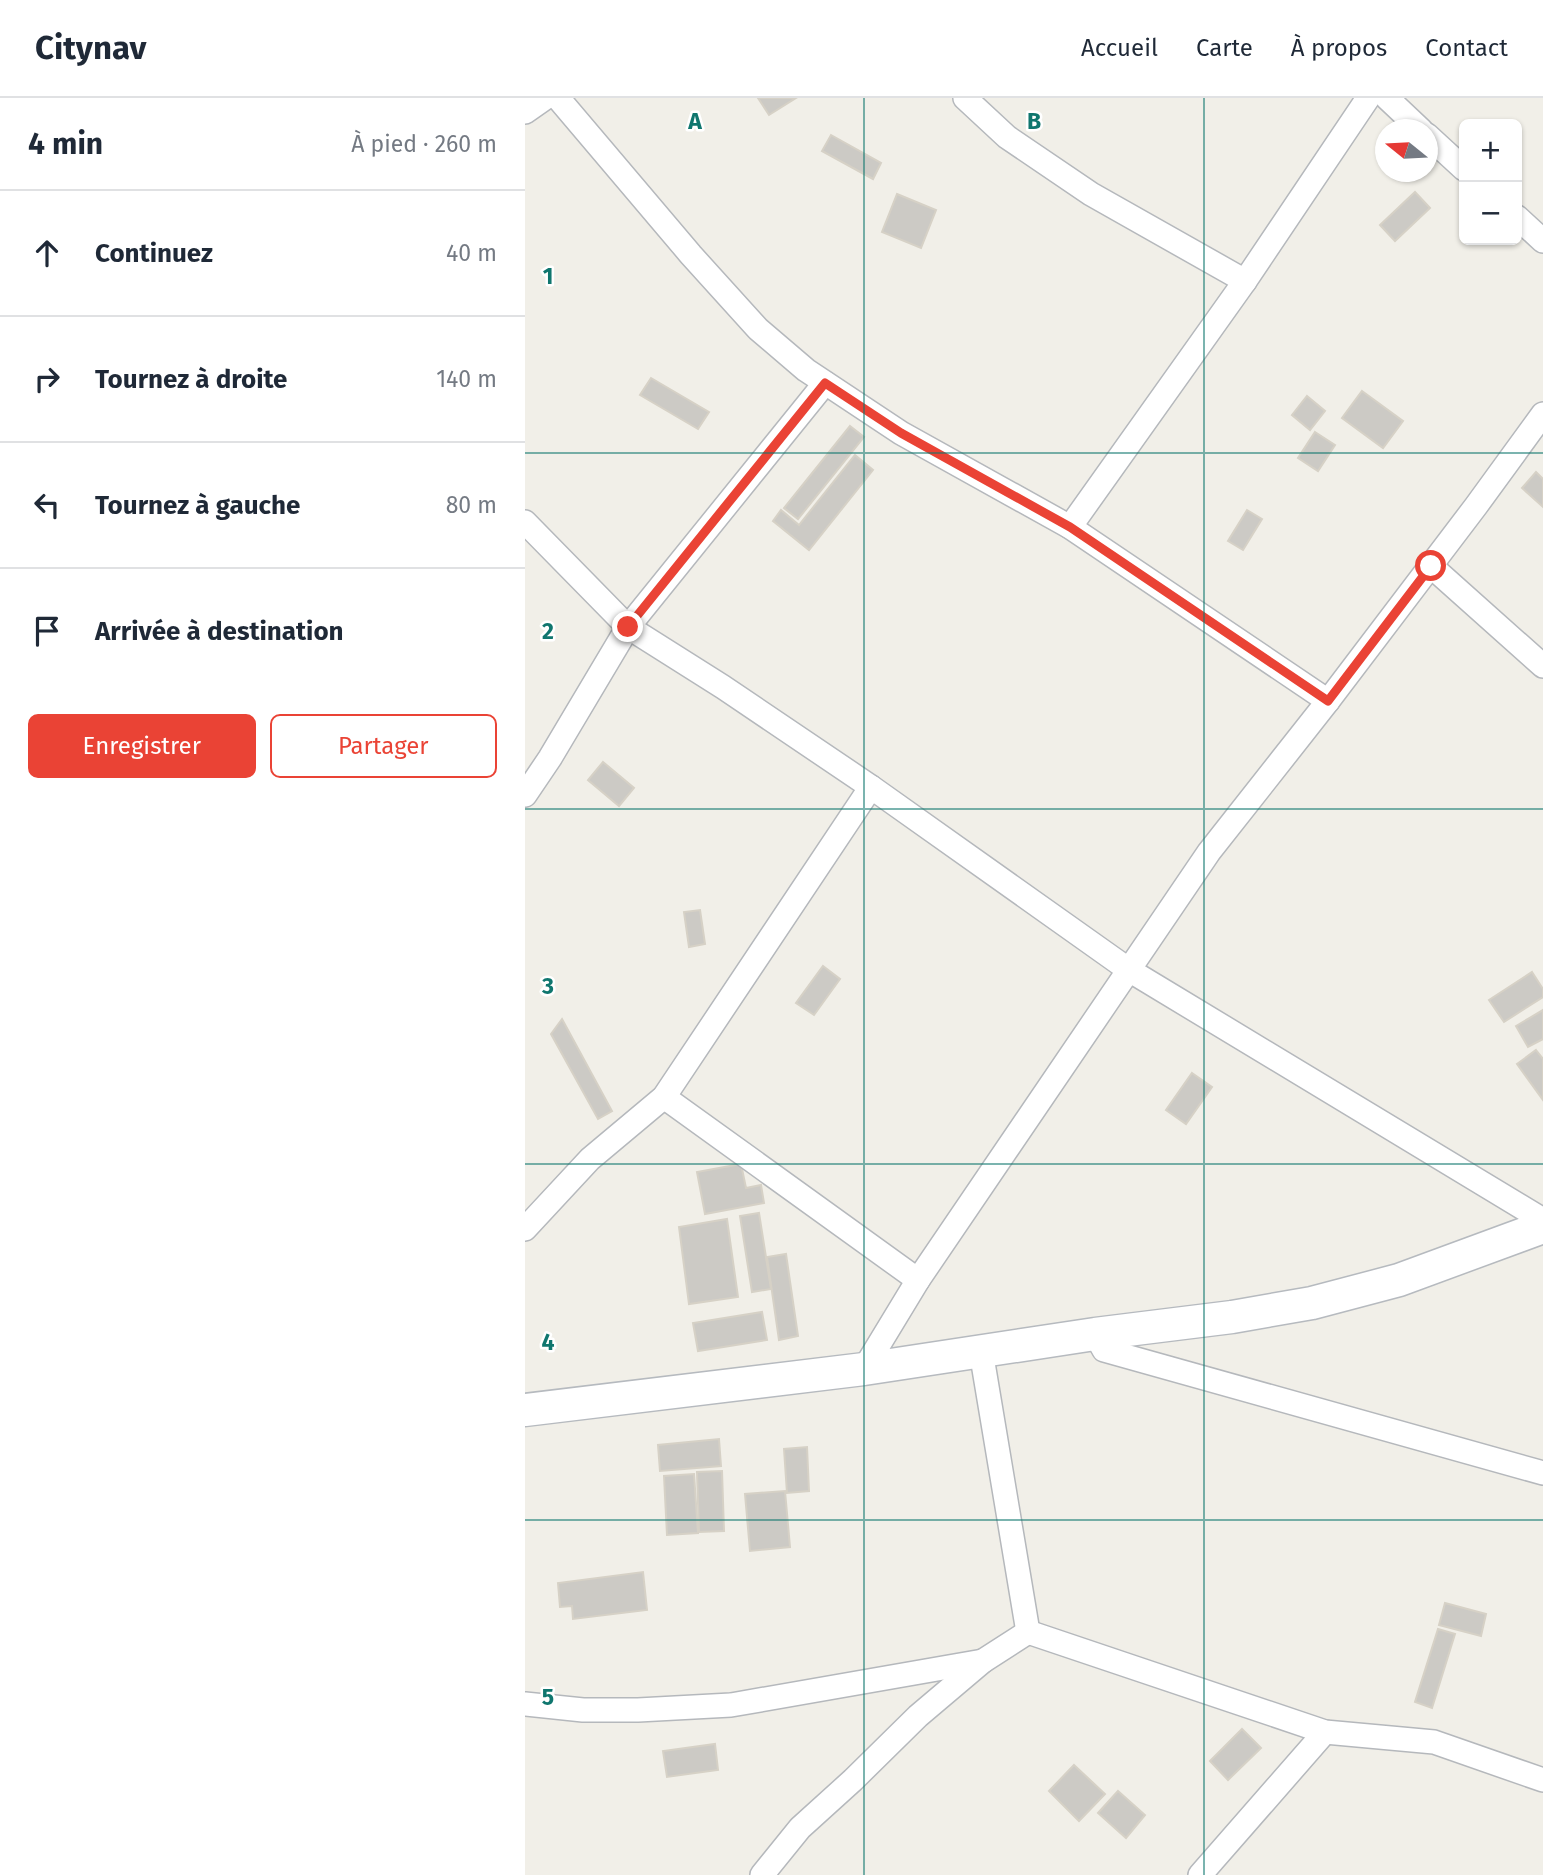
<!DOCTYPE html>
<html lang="fr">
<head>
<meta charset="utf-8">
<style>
  :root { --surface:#fff; --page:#f6f6f7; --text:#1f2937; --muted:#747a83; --line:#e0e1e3; --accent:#ea4335 }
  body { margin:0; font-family:"Fira Sans",sans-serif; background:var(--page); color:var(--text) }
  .controls { position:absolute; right:21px; top:21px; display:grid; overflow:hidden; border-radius:10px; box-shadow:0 2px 5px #0004 }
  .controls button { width:63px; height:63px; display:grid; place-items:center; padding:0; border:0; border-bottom:2px solid var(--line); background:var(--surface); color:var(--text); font:35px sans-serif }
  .compass { position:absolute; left:850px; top:21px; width:63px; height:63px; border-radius:50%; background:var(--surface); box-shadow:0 2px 5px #0004; rotate:288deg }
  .stop { position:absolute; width:21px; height:21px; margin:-16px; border:5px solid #ea4335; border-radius:50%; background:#fff }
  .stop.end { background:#ea4335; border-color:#fff; box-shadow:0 2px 7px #0008 }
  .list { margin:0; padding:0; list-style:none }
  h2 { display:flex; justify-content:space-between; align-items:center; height:91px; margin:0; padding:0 28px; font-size:30px }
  h2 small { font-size:23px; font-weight:400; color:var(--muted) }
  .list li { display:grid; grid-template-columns:46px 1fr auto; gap:21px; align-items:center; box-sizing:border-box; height:126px; padding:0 28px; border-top:2px solid var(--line) }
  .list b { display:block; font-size:26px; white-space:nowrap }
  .list em { font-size:23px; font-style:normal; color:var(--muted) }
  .actions { display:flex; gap:14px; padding:21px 28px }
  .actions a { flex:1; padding:16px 0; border:2px solid var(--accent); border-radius:10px; text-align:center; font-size:24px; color:var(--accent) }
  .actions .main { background:var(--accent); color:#fff }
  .icon { flex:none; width:38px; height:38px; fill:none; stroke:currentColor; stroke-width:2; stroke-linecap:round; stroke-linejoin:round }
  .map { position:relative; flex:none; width:1018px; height:1777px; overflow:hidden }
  header { display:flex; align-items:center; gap:42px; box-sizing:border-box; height:98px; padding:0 35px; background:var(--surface); border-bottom:2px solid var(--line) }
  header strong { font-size:33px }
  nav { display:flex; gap:38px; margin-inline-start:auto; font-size:24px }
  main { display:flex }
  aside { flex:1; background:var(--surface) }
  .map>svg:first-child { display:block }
  .building { fill:#cccac5; stroke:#d6d1c6; stroke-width:2 }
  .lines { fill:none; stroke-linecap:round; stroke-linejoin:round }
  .street-casing { stroke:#b5b8bc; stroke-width:26 }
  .secondary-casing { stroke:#b6babf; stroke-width:35 }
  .street { stroke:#fff; stroke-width:23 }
  .secondary { stroke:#fff; stroke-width:32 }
  .route { stroke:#ea4335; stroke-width:9 }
  .grid { fill:none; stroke:#0f766e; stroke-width:2; stroke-opacity:0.55 }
  .grid-label { font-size:23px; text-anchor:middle; font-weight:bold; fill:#0f766e; stroke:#fff; stroke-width:5; stroke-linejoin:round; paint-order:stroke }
</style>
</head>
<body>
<header>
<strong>Citynav</strong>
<nav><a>Accueil</a><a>Carte</a><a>À propos</a><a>Contact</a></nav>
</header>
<main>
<aside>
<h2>4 min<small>À pied · 260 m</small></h2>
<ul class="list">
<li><svg class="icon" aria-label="ahead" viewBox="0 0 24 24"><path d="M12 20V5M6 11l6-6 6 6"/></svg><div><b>Continuez</b></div><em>40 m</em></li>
<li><svg class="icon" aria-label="right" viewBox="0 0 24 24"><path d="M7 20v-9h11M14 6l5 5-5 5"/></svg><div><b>Tournez à droite</b></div><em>140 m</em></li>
<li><svg class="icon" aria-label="left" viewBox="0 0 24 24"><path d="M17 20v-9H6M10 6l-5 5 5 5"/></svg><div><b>Tournez à gauche</b></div><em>80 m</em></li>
<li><svg class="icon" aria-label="arrive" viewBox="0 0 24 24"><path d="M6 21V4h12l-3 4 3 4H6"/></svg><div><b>Arrivée à destination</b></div></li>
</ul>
<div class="actions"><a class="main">Enregistrer</a><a>Partager</a></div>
</aside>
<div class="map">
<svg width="1018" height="1777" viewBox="0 0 1018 1777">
  <rect width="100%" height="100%" fill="#f1efe8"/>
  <!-- building -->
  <g class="building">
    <path d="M233,0H271L244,17Z"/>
    <path d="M306,37L356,65L348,81L297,53Z"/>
    <path d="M890,94L905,110L870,143L855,127Z"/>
    <path d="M372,96L411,112L396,150L357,134Z"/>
    <path d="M126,280L184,314L173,331L115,297Z"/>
    <path d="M837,293L878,323L858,350L817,320Z"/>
    <path d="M782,298L800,313L785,332L767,317Z"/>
    <path d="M325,328L339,339L273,421L259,410Z"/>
    <path d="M790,334L810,347L793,373L773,360Z"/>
    <path d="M330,357L348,372L284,452L248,423L256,412L274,427Z"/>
    <path d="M1011,374L1018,381V409L997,390Z"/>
    <path d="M722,412L737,421L718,452L703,443Z"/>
    <path d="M78,664L109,690L94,708L63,682Z"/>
    <path d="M175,812L180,846L164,849L159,814Z"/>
    <path d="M298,868L315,881L289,917L271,905Z"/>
    <path d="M1007,874L1018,891V899L979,924L964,902Z"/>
    <path d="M1018,912V941L1003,949L991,928Z"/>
    <path d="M37,921L87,1013L73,1021L26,936Z"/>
    <path d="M1011,952L1018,961V1002L992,966Z"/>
    <path d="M667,975L687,989L661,1026L641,1012Z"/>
    <path d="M216,1066L221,1090L236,1087L239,1105L180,1116L172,1074Z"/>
    <path d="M234,1115L246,1191L227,1194L215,1118Z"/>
    <path d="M202,1121L213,1199L164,1206L154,1129Z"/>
    <path d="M261,1156L273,1238L254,1242L242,1159Z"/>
    <path d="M237,1214L242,1242L173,1253L168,1225Z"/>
    <path d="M194,1341L196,1368L135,1373L133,1347Z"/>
    <path d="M282,1349L284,1393L262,1395L259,1351Z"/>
    <path d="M197,1373L199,1433L174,1434L172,1374Z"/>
    <path d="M169,1376L173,1435L142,1437L139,1378Z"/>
    <path d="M260,1393L265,1449L225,1453L220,1396Z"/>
    <path d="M118,1474L122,1512L48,1521L47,1508L35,1509L33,1485Z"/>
    <path d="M920,1505L961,1516L956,1538L914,1527Z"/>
    <path d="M913,1531L930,1536L907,1610L890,1604Z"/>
    <path d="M717,1631L736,1650L703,1682L685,1663Z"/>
    <path d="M190,1646L193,1672L142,1679L138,1653Z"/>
    <path d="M549,1667L580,1696L554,1723L524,1693Z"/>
    <path d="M593,1693L620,1717L601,1740L573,1715Z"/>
  </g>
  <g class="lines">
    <defs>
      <g id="street">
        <path d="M33,0L166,157L233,231L281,272L376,335L545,429L803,603"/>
        <path d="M440,0L482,39L566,96L720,183"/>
        <path d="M862,0L896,32"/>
        <path d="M0,14L20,0"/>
        <path d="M902,37L939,71"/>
        <path d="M992,119L1018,143"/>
        <path d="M0,424L103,529L198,589L346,689L604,872L1018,1122"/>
        <path d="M545,429L720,183L843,0"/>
        <path d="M906,468L1018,568"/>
        <path d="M0,697L25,660L103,529L300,285"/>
        <path d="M139,999L393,1182"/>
        <path d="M0,1131L65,1061L139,999L346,689"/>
        <path d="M570,1236L579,1252L1018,1375"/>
        <path d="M456,1253L503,1534"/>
        <path d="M339,1271L393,1182L684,754L803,603L951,408L1018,316"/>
        <path d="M503,1534L800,1634L909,1644L1018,1682"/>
        <path d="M0,1606L58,1612H113L206,1607L458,1563"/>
        <path d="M237,1777L275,1730L328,1682L393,1618L458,1563L503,1534"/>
        <path d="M675,1777L800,1634"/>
      </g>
      <path id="secondary" d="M0,1312L339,1271L570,1236L707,1219L787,1205L874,1182L1018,1129"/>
    </defs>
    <!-- street casing -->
    <use href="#street" class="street-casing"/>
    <!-- secondary casing -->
    <use href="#secondary" class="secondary-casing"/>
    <!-- street -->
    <use href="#street" class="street"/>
    <!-- secondary -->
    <use href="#secondary" class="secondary"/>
  </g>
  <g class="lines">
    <!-- route -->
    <path class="route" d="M103,529L300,285L376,335L545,429L803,603L906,468"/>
  </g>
  <!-- grid -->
  <path class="grid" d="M339,0V1777M679,0V1777M0,355H1018M0,711H1018M0,1066H1018M0,1422H1018"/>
  <g class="grid-label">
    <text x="170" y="31">A</text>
    <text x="509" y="31">B</text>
    <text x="23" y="186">1</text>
    <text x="23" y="541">2</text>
    <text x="23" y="896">3</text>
    <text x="23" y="1252">4</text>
    <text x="23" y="1607">5</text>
  </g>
</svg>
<div class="controls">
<button>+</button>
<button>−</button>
</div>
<svg class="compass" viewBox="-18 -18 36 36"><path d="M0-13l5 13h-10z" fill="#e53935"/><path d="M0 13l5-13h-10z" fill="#747a83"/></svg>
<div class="stop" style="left:906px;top:468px"></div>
<div class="stop end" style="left:103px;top:529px"></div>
</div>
</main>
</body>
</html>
